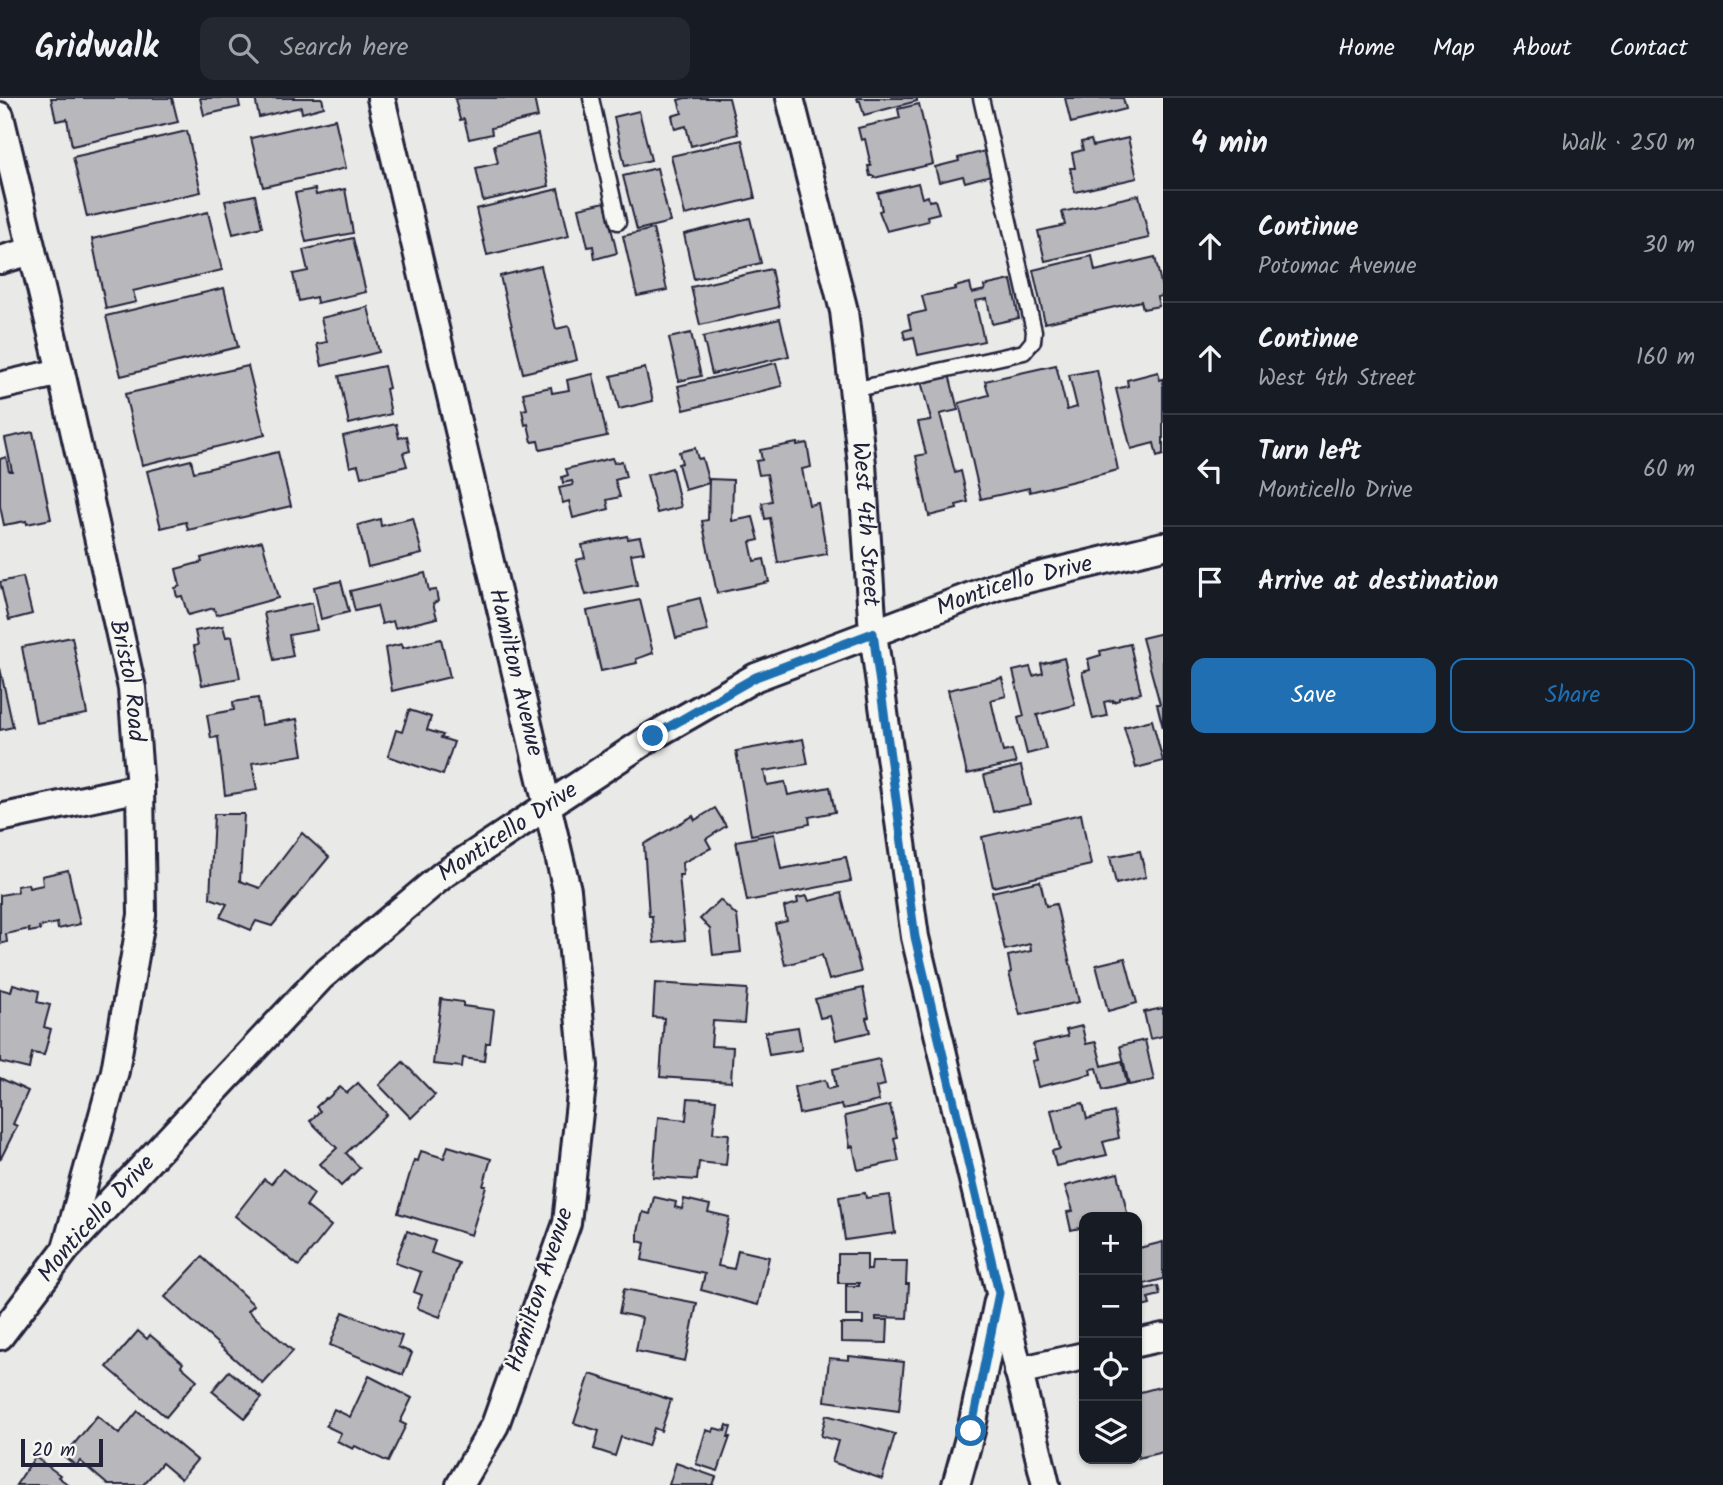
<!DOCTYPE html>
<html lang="en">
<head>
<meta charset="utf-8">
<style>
  :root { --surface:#171b24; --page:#242831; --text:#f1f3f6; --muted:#9ea1a6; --line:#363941; --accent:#1f6fb2 }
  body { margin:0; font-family:Kalam,sans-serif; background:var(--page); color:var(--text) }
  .controls { position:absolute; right:21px; bottom:21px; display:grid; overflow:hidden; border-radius:14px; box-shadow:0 2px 5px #0004 }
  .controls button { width:63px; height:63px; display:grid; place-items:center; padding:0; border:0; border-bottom:2px solid var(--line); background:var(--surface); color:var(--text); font:35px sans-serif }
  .scale { position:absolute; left:21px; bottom:18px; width:82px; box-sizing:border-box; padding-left:7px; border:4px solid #22223b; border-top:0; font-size:19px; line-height:24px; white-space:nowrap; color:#22223b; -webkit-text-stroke:5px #f6f6f2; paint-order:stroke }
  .stop { position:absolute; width:21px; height:21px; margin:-16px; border:5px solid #1f6fb2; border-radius:50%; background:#fff }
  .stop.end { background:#1f6fb2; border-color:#fff; box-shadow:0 2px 7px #0008 }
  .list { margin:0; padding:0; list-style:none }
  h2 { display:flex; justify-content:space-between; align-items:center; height:91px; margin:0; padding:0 28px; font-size:30px }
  h2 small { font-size:23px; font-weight:400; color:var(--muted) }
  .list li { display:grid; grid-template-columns:46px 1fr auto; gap:21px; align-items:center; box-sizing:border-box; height:112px; padding:0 28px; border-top:2px solid var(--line) }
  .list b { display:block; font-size:26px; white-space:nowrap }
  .list p { margin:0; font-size:23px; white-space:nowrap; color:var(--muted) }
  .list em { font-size:23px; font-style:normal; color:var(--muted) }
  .actions { display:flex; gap:14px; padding:21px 28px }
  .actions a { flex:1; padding:16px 0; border:2px solid var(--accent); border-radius:14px; text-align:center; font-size:24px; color:var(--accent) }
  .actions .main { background:var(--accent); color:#fff }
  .icon { flex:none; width:38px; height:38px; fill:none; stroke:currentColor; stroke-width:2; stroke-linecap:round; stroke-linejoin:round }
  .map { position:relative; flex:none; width:1163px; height:1387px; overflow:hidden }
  header { display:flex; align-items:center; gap:42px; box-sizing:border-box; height:98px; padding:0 35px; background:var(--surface); border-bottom:2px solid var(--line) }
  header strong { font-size:33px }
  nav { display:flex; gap:38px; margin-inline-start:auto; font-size:24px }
  .search { width:490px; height:63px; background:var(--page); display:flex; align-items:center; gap:18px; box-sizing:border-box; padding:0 24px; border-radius:14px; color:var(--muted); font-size:26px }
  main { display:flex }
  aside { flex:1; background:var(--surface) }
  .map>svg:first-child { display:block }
  .building { fill:#b8b8bc; stroke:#22223b; stroke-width:2 }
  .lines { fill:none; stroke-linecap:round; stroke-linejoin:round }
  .service-casing { stroke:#22223b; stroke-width:19 }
  .minor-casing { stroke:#22223b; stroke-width:32 }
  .service { stroke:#f6f6f2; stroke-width:14 }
  .minor { stroke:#f6f6f2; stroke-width:26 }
  .route { stroke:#1f6fb2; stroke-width:9 }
  .labels { text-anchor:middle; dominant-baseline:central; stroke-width:5; stroke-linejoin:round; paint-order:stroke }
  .street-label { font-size:24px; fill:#22223b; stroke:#f6f6f2 }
</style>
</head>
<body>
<header>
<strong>Gridwalk</strong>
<div class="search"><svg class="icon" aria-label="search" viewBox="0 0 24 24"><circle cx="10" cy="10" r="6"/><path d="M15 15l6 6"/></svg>Search here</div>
<nav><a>Home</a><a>Map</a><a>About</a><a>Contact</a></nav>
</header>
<main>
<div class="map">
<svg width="1163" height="1387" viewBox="0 0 1163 1387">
  <rect width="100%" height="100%" fill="#e9e9e7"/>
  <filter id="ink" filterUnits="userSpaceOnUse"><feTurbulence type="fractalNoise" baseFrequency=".0143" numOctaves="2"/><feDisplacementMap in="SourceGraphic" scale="14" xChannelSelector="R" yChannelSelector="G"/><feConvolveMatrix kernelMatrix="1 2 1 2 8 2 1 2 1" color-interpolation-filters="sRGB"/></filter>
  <g filter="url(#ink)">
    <!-- building -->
    <g class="building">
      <path d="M51,0H172L178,24L72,48L67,21L56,23Z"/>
      <path d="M200,0H238L240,9L204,17Z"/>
      <path d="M255,0H322L324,9L302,15L301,9L259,19Z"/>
      <path d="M461,0H534L538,19L491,30L492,36L469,41L464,21L460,22L455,1Z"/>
      <path d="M685,0H729L738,36L691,48L686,28L675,31L672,18L682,15L678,2Z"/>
      <path d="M857,0H917V3L864,17L860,3H858Z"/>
      <path d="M1065,0H1123L1126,11L1071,25Z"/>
      <path d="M919,6L933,66L874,80V78H870L868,68H871L865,41L861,42L858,30L900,20L898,11Z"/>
      <path d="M639,13L651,62L625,68L614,19Z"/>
      <path d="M335,21L346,70L263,89L251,40Z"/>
      <path d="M187,33L201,94L87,119L73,59Z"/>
      <path d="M538,36L549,88L483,103L476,70L498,65L494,47Z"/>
      <path d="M1128,40L1137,80L1075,94L1070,70H1075L1072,55L1083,52L1081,44L1091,42L1093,48Z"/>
      <path d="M742,42L755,100L685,117L671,58Z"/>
      <path d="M989,52L995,76L965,84L963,78L939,84L935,69L959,63L958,60Z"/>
      <path d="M657,70L670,124L637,132L623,78Z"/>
      <path d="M918,85L922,100L928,98L929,103L935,102L939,115L927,118L928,123L887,133L879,113L882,112L878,95Z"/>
      <path d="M315,91L316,97L345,91L353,135L306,144L295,95Z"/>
      <path d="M558,91L569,138L487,157L476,111Z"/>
      <path d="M255,97L262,129L233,136L225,103Z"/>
      <path d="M1139,97L1149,140L1045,163L1038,133L1065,127L1062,114Z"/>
      <path d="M605,104L617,155L595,161L593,148L588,149L579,110Z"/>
      <path d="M208,114L222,172L133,193L136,204L106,211L92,141Z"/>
      <path d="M750,120L761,165L694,181L684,136Z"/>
      <path d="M653,131L667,192L637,198L623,138Z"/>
      <path d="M353,140L366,194L317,205L316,199L299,203L293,176L308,173L303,152Z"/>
      <path d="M1092,158L1095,173L1155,159L1163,194V198L1157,199L1159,208L1143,211L1141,203L1045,225L1033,172Z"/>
      <path d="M541,168L556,231L569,228L577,262L523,275L500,178Z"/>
      <path d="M771,171L779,209L700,227L691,189Z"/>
      <path d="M1011,182L1019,220L992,226L987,201L975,203L984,243L918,257L914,239L905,241L903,233L911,231L908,217L926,213L922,198L956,191L955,189L970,185L972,195L985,192L984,188Z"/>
      <path d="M224,190L238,249L121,278L106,218Z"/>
      <path d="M368,209L379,254L322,268L317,246L327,244L321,220Z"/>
      <path d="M780,221L789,258L712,276L703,239Z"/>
      <path d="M691,235L701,278L679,283L669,240Z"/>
      <path d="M776,265L782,288L684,312L678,288Z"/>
      <path d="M1056,267L1067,312L1077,309L1069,277L1097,272L1118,372L1030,394L1029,390L981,401L959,305L989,297L985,283Z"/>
      <path d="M248,268L265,337L142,367L125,296Z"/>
      <path d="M384,268L389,290L386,291L391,316L349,326L339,278Z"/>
      <path d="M645,270L653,303L619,311L611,278Z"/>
      <path d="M1158,274L1160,282L1163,281V357L1157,359L1154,345L1131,351L1116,291L1128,288L1127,282Z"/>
      <path d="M593,276L607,338L540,352L538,343L532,344L528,326L525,327L522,312L527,311L523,295L551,289L552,295L569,292L567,282Z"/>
      <path d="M949,276L958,312L940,316L955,375L961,373L968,404L956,407L957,411L929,418L916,358L926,356L918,324L931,322L921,283Z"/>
      <path d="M396,326L399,340L407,338L410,353L403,355L407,368L361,379L358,367L350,369L343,338Z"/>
      <path d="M33,334L51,421L27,426L26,423L4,427L0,408V361L6,359L9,373H12L5,340Z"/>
      <path d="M797,345V347L807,345L811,369L802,371L809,407L818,405L827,456L778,465L770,420L765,421L762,405L772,403L767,376L759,377L756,363L762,362L760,352Z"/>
      <path d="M695,350L698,361L702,360L709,385L685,392L678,366L682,365L679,354Z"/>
      <path d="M278,354L291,408L188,432L186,424L161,430L147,373L191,362L194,374Z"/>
      <path d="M612,360L614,365L622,363L626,379L615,382L620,399L607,402L609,411L573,420L569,403L563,405L559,390L573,387L572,383L563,385L562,379L568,377L566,371Z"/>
      <path d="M672,370L681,409L657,415L647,377Z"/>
      <path d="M709,381L733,382L732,423L753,419L759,442L750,444L754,463L764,461L769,484L717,495L702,423L708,422Z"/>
      <path d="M413,420L422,456L368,469L358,427L380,421L381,428Z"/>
      <path d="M627,438L628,441L640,439L644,454L631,456L637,487L586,497L576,462L585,460L582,447Z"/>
      <path d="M262,443L278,500L216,517L214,510L188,517L182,498L177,499L175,490L180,488L176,471L202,464L201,460Z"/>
      <path d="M425,475L429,493L436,492L438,503L433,505L437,520L395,530L393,523L382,526L377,508L355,513L350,493Z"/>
      <path d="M23,479L32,516L9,522L0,484Z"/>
      <path d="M341,483L349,514L321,521L314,489Z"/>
      <path d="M700,500L708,533L676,540L668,508Z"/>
      <path d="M640,502L653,555L636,561L637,565L601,573L587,513Z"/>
      <path d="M312,505L317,532L289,537L293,558L274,562L264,515Z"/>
      <path d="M223,528L226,539L232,538L240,580L202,587L194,548L198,547L195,533Z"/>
      <path d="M1163,535V630L1157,606H1160L1142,540Z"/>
      <path d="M72,539L87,616L36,625L22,549Z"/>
      <path d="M441,541L450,579L392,593L385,550L402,546L403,550Z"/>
      <path d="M1130,546L1141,595L1119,600V602L1113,604V602L1104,604L1107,618L1093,621L1082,574L1090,572L1088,561L1101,557L1100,553Z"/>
      <path d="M1064,560L1075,607L1037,617L1046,651L1027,656L1018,620L1024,618L1013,573L1030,569L1033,578L1043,575L1041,566Z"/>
      <path d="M0,570L13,629L0,632Z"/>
      <path d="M1002,580L1006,598L991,602L1003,654L1012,652L1016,665L967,676L948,592Z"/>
      <path d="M258,600L262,627L297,621L303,657L252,665L257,692L225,697L218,639L211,640L207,617L234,612L233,604Z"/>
      <path d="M409,612L431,619L427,632L443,637L441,640L454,644L443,677L388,658L396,632L402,634Z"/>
      <path d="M1152,622L1163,663L1136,670L1124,629Z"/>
      <path d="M803,641L808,666L764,673L767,687L785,684L788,697L830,689L835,714L809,719L810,726L751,737L736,653Z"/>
      <path d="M1021,668L1030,706L993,714L984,677Z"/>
      <path d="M715,710L726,728L706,741L711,750L682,765L683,777H679L685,842L654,845L652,818H649L644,746L693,718L695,722Z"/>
      <path d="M214,716H244L240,783L260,790L302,735L329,759L272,828L256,823L251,832L220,819L227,806L210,800Z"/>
      <path d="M1081,716L1091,767L993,789L982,739Z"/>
      <path d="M774,736L781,771L846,759L851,783L747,803L736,743Z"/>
      <path d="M1140,753L1146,779L1116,786L1110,759Z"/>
      <path d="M68,772L80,826L58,831L57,825L39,829L40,832L29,834V831L6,836L7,844L0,846V797L18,794L17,788L28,786L29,790L43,787L42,778Z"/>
      <path d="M1040,783L1046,808L1056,806L1079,904L1020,917L1009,875L1011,874L1008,858L1031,853L1030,846L1005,852L992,794Z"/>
      <path d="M841,795L861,874L829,882L822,857L785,867L775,826L787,823L784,809L798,805L797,800L807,798L809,803Z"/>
      <path d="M720,802L737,818L741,854L713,857L710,831L700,821Z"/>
      <path d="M1125,860L1137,905L1108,913L1096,867Z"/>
      <path d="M655,885L747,891L744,925L713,923L711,948L733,949L731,984L660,979L664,920L653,919Z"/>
      <path d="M13,886L39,893L37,904L50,907L44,929L51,931L44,957L32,955L29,971L0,964V891L11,894Z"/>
      <path d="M863,890L869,919L866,920L870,934L836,942L830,918L820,920L815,901Z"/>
      <path d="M441,901L463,904V908L494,912L490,945H486L484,963L463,960L462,969L433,966Z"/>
      <path d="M1163,910V938L1150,941L1144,914Z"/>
      <path d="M1082,928L1086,946L1096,944L1102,968L1122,963L1127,986L1103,992L1097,970L1090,971L1091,976L1038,989L1032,963L1037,962L1033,946L1068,938L1066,932Z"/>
      <path d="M798,929L802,952L769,957L765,934Z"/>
      <path d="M1145,942L1154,982L1129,987L1120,948Z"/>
      <path d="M879,961L885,987L876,989L879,1003L842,1011L841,1007L799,1016L794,989L825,982L828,991L836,989L833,971Z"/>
      <path d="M403,964L435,997L411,1020L379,987Z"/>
      <path d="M0,980L28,993L13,1026L17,1028L0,1062Z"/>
      <path d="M358,985L387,1016L346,1055L360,1070L341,1088L320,1066L337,1050L310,1023L320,1013L316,1009L326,1000L327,1001L340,989L347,995Z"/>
      <path d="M688,1000L716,1002L713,1035L729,1036L726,1067L699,1064L697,1082L653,1079L658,1019L686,1022Z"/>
      <path d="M1083,1005L1087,1021L1114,1014L1119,1040L1103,1044L1107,1057L1056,1068L1052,1053L1060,1051L1051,1012Z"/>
      <path d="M890,1007L897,1039L894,1040L899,1063L858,1072L853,1048L850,1049L845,1018Z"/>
      <path d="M448,1048L491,1061L483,1088H486L471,1137L398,1115L414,1062L418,1063L421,1053L444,1060Z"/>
      <path d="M283,1071L314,1096L306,1108L331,1128L299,1168L235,1118L264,1081L271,1086Z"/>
      <path d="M1118,1075L1128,1119H1084V1129L1071,1132L1067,1114L1073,1113L1065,1088Z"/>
      <path d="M865,1095L866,1100L890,1097L895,1135L845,1142L839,1099Z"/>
      <path d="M654,1099L676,1104L675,1109L682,1111L684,1101L710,1107L708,1114L729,1119L718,1168L734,1171L738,1152L769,1159L758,1207L701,1192L705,1176L642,1162L645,1145L638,1143V1133L643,1114L650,1116Z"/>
      <path d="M407,1133L435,1143L431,1155L459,1165L440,1219L417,1210L422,1197L414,1194L421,1174L395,1165Z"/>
      <path d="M1137,1143L1139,1150L1163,1144V1181L1144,1186L1145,1191L1158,1188L1160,1197L1148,1200L1150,1207L1137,1210Z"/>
      <path d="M838,1156H867V1172H871L872,1163H907L906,1186H909L907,1220L876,1219V1222H888L887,1245L841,1244V1226H863V1218H846V1188H859V1185H838Z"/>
      <path d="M202,1159L254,1207L248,1213L293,1253L263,1286L165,1199Z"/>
      <path d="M624,1191L697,1205L685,1263L636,1253L642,1220L619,1215Z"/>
      <path d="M343,1214L402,1238L398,1249L412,1255L403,1277L330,1247Z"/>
      <path d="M138,1233L147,1241L150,1237L183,1265L181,1268L197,1282L166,1319L107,1269Z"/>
      <path d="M849,1258L904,1264L899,1313L825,1303L829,1260L849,1262Z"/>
      <path d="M229,1273L262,1300L245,1320L212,1293Z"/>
      <path d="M590,1276L671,1302L661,1333L654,1330L648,1348L621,1339L615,1358L594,1351L599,1333L574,1325Z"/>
      <path d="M369,1278L412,1300L400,1324L406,1327L388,1364L355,1348L353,1351L337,1343L341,1335L326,1328L334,1311L350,1319Z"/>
      <path d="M1163,1288V1354L1138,1360L1137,1295Z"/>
      <path d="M138,1313L197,1362L181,1381L162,1365L143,1387H108L80,1363L76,1368L64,1358L97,1318L119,1336Z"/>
      <path d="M826,1317L895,1336L882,1381L832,1364L838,1343L821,1338Z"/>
      <path d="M727,1327L731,1329L728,1339H730L718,1373L696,1366L706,1332L713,1334L714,1330L725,1333Z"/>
      <path d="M35,1359L60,1377L58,1379L69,1387H16Z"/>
      <path d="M676,1365L716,1379L713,1387H669Z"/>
    </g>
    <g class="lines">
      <defs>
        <g id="service">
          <path d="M591,0L618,124"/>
          <path d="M853,292L1024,254L1033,243L1034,233L981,0"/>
        </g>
        <g id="minor">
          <path id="s1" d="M381,0L567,792L584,968L567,1125L495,1327L460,1387"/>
          <path id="s2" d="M790,0L844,213L862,366L873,535L915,839L1046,1387"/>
          <path id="s3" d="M0,18L61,274L132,590L140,690L142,817L115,973L67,1147"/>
          <path d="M0,162L32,153"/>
          <path d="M0,288L61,274"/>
          <path d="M0,720L140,690"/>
          <path id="s4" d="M0,1238L66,1151L321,879L444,776L653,638L756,579L998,488L1163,448"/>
          <path d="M1137,1245L1163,1239"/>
          <path d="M1018,1273L1084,1258"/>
          <path d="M956,1387L971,1333L998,1203"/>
        </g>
      </defs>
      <!-- service casing -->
      <use href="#service" class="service-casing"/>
      <!-- minor casing -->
      <use href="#minor" class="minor-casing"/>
      <!-- service -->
      <use href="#service" class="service"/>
      <!-- minor -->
      <use href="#minor" class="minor"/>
    </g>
  </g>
  <g class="lines" filter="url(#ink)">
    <!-- route -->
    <path class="route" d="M653,638L756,579L873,535L915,839L999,1195L971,1333"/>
  </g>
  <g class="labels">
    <!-- street labels -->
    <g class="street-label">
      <text stroke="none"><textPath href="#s2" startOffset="434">West 4th Street</textPath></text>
      <text stroke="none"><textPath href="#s4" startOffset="1286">Monticello Drive</textPath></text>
      <text stroke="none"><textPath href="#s1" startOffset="590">Hamilton Avenue</textPath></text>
      <text stroke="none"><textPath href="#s3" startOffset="579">Bristol Road</textPath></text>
      <text stroke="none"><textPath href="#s4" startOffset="719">Monticello Drive</textPath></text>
      <text stroke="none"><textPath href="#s4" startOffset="152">Monticello Drive</textPath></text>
      <text transform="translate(540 1192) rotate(-72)">Hamilton Avenue</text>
    </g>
  </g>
</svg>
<div class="controls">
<button>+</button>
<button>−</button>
<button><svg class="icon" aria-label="locate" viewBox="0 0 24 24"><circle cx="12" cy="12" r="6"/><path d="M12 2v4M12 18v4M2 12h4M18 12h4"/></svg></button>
<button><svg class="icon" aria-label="layers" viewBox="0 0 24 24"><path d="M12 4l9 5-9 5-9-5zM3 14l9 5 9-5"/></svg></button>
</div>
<div class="scale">20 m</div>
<div class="stop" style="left:971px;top:1333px"></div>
<div class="stop end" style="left:653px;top:638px"></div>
</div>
<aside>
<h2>4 min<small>Walk · 250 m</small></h2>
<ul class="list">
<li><svg class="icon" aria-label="ahead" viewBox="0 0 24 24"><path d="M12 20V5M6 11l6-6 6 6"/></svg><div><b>Continue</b><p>Potomac Avenue</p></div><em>30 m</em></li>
<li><svg class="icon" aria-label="ahead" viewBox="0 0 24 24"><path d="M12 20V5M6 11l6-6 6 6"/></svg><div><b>Continue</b><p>West 4th Street</p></div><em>160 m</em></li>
<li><svg class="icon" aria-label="left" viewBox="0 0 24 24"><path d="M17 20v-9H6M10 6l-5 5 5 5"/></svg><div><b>Turn left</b><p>Monticello Drive</p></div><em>60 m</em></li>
<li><svg class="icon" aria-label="arrive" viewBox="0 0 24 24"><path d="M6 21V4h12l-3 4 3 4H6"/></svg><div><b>Arrive at destination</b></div></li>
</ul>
<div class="actions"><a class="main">Save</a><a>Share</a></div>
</aside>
</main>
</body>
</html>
